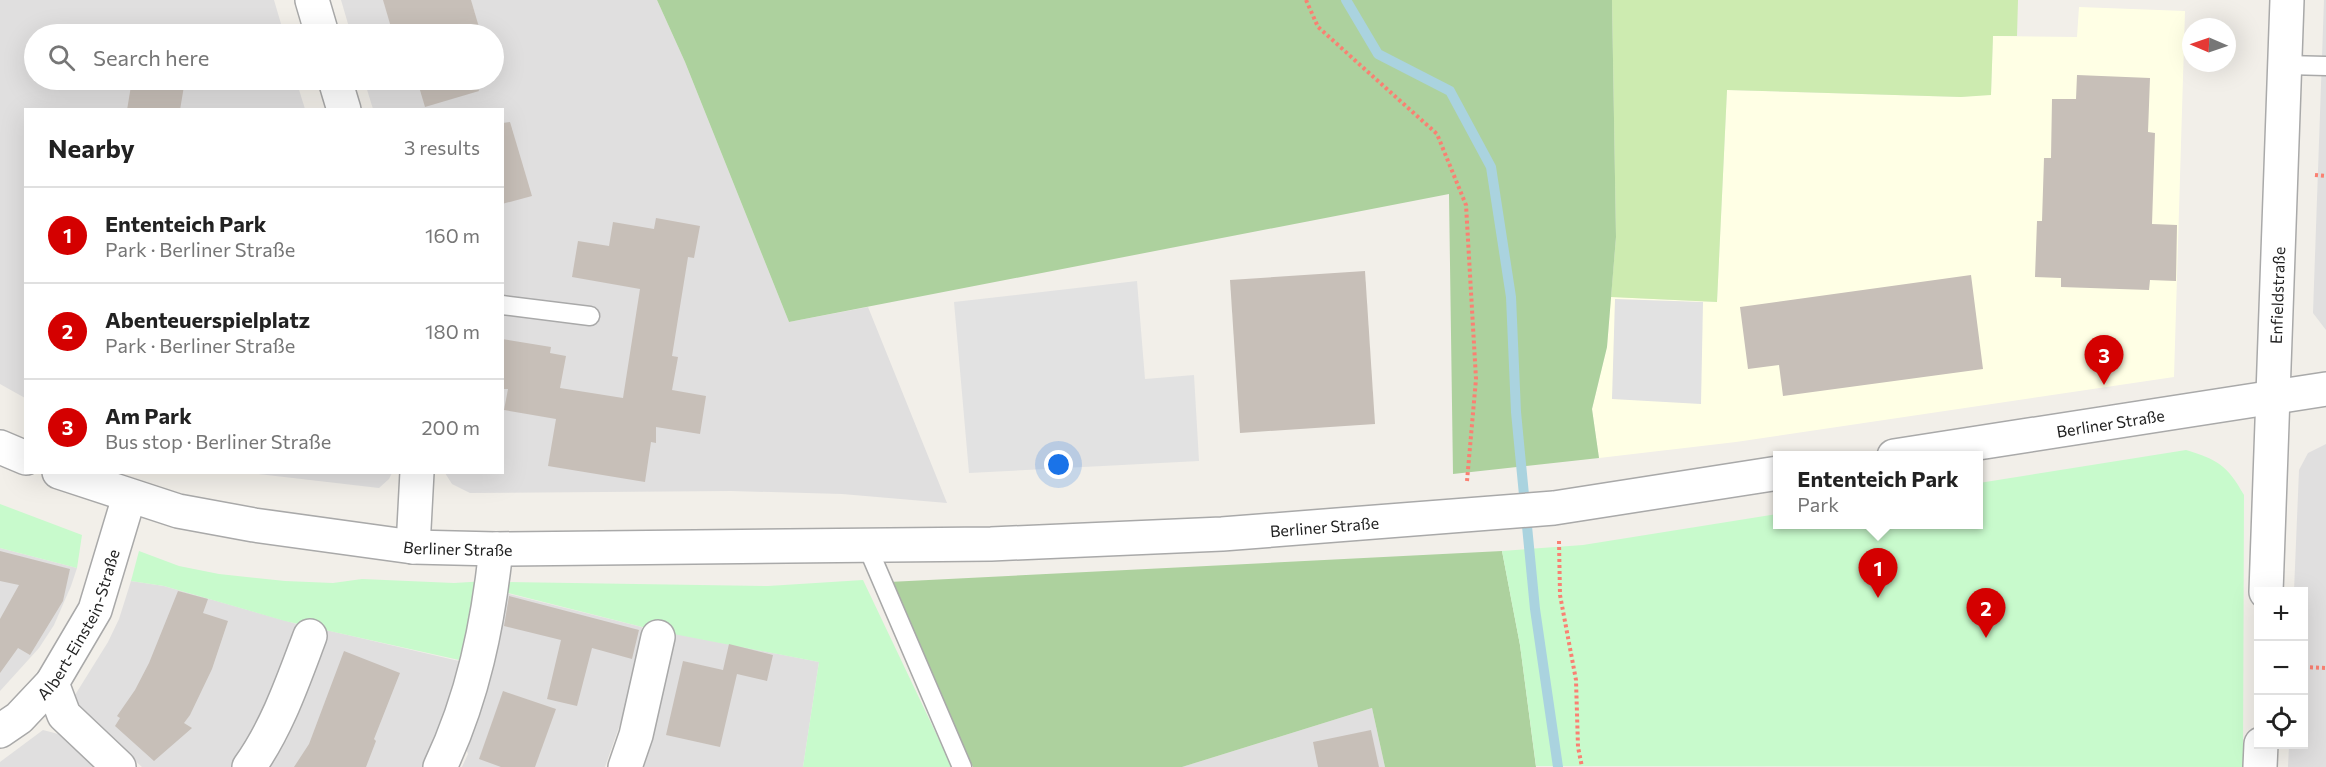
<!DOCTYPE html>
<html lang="en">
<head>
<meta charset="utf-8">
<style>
  :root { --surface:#fff; --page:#f6f6f6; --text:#222; --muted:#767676; --line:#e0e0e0; --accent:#d40000 }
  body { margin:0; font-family:Commissioner,sans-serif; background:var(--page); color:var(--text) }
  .controls { position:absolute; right:18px; bottom:18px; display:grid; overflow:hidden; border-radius:0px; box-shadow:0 6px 24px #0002 }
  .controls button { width:54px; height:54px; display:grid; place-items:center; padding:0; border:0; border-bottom:2px solid var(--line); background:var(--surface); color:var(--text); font:30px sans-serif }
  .compass { position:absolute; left:2182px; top:18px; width:54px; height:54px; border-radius:50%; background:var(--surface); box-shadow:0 6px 24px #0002; rotate:272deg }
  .you { position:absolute; left:1059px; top:465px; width:21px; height:21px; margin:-15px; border:4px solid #fff; border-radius:50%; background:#1a73e8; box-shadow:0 0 0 9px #1a73e833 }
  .badge { display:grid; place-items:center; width:39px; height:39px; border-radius:50%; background:var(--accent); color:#fff; font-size:20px; font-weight:700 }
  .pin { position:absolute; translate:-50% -50px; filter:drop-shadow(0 2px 3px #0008) }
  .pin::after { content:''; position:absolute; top:32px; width:21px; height:18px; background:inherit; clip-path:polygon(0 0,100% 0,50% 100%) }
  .popup { position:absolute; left:1773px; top:451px; width:210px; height:78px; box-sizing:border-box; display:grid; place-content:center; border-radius:0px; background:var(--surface); filter:drop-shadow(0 2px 4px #0005); font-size:20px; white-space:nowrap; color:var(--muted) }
  .popup b { font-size:22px; color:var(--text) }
  .popup::after { content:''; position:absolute; left:50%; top:100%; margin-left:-12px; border:12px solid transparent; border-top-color:var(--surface) }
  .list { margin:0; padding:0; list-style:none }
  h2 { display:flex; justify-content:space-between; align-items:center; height:78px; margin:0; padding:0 24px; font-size:26px }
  h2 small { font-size:20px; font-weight:400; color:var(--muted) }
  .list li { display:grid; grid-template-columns:39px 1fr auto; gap:18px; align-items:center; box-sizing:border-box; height:96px; padding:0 24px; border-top:2px solid var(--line) }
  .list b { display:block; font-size:22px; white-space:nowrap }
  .list p { margin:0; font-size:20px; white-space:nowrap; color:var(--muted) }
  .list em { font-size:20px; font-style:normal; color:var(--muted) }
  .icon { flex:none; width:33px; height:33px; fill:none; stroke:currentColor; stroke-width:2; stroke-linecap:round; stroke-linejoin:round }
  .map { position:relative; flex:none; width:2326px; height:767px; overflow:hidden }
  .search { position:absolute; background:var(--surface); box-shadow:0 6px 24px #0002; left:24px; top:24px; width:480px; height:66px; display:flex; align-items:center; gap:15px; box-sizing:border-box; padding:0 21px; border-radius:33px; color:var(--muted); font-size:22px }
  .panel { position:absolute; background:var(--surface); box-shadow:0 6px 24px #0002; left:24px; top:108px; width:480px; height:366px; border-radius:0px }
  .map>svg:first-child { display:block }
  .residential { fill:#e0dfdf }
  .education { fill:#ffffe5 }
  .grass { fill:#cdebb0 }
  .forest { fill:#add19e }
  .park { fill:#c8facc }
  .parking { fill:#e2e2e2 }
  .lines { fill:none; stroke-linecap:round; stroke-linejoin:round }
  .stream { stroke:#aad3df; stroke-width:10 }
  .building { fill:#c7bfb8 }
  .lane-casing { stroke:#a9a9a9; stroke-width:21 }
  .street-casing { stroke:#a9a9a9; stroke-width:36 }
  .path { stroke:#fa8072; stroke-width:4; stroke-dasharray:3 3; stroke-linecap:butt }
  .lane { stroke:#fff; stroke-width:18 }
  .street { stroke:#fff; stroke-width:33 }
  .labels { text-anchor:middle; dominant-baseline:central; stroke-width:5; stroke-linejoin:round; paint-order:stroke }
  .street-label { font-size:16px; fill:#222; stroke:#fff }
</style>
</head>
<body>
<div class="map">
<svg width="2326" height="767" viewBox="0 0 2326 767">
  <rect width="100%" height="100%" fill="#f2efe9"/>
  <!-- residential -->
  <g class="residential">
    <path d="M0,0H274L284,34H34V80H296L305,109L26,110L25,398L0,384Z"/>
    <path d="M341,0H657L685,62L789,322L868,307L947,503L842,494L731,491L470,493L452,484L445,473L502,472V110L373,109L364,80H494V34H351Z"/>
    <path d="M2324,0H2326V330L2313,313Z"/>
    <path d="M2326,444V767H2288L2289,745L2304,744V592L2294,591L2299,470L2308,453Z"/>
    <path d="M249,473H392L389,479L379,488Z"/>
    <path d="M0,548L77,568L71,586L54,625L39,648L0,691Z"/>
    <path d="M131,581L164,586L297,624L277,682L261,718L232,767H142L80,711L77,704L75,695L108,642L119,619Z"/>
    <path d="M505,593L642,627L637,663L625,710L605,767H462L468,754L464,744Z"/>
    <path d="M322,629L463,662L428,767H261L274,747L286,741L302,706L299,697Z"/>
    <path d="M667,632L819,662L803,767H642Z"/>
    <path d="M1372,708L1385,767H1182Z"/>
    <path d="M43,730L62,735L70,745L95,767H0V762Z"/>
  </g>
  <!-- education -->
  <path class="education" d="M2079,7L2185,11L2174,377L1736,442L1599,458L1592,409L1607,347L1611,297L1717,302L1727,90L1961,97L1991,94L1993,36L2077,37Z"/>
  <!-- grass -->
  <path class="grass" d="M1612,0H2018L2017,36H1993L1991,95L1961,97L1727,90L1717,302L1611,297L1616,237Z"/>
  <!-- forest -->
  <g class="forest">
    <path d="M657,0H1612L1616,237L1607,347L1592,409L1599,458L1453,474L1449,194L789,322L685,62Z"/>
    <path d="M1502,551L1520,645L1536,767H1385L1372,708L1182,767H973L933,688L889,582Z"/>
  </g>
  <!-- park -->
  <g class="park">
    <path d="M2186,450C2218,460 2227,465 2244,495L2243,767L1536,766L1520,645L1502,551L1583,545L1777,514L1778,524H1978L1979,483Z"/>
    <path d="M0,504L82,535L77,568L0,548Z"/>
    <path d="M139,551L179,566L219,574L285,581L333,583L362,579L454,583L487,581L468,662L285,621L164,586L131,581Z"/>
    <path d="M863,580L952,767H803L819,662L658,631L504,592L505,582L768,586Z"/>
  </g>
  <!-- parking -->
  <g class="parking">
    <path d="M1137,281L1145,379L1194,375L1199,461L969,473L954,302Z"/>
    <path d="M1615,299L1703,302L1701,404L1612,399Z"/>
  </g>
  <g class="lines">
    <!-- stream -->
    <path class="stream" d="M1346,0L1378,54L1450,91L1491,167L1511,297L1516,412L1535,609L1558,767"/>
  </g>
  <!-- building -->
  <g class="building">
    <path d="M383,0H471L481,34H393Z"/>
    <path d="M2077,75L2150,78L2148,132L2155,133L2152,224L2177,225L2176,281L2150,280L2149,290L2061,287V278L2035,277L2037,221H2042L2044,158H2051L2052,99H2076Z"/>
    <path d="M132,80H185L180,110H127Z"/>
    <path d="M417,80H475L479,91L425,107Z"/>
    <path d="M510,122L532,196L502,204V123Z"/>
    <path d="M656,218L700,226L694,258L688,257L672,356L678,357L672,390L706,396L700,434L656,427V443L651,442L645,482L548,466L556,419L504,410L508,389H502V339L551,347L550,353L566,356L560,388L623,398L640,289L572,277L578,241L609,246L613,222L654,229Z"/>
    <path d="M1365,271L1375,424L1240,433L1230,280Z"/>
    <path d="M1971,275L1983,369L1783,396L1779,365L1748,369L1740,307Z"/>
    <path d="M0,551L70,569L63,601L30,655L18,648L0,673V619L19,585L0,581Z"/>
    <path d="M178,591L208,599L203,613L228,621L212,669L190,715L184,723L192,728L154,761L115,726L120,718L117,716L135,690L149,663Z"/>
    <path d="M509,596L639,630L632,659L592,648L577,706L547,699L561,640L504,626Z"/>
    <path d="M729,644L773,655L767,681L737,674L720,747L666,735L683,661L723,670Z"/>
    <path d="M344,651L400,673L374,739L376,741L366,767H294L309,744Z"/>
    <path d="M503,691L556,709L535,767H501L479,759Z"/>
    <path d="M1371,730L1379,767H1318L1313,742Z"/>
  </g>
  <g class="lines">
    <defs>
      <g id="lane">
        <path d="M2285,65L2326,66"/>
        <path d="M502,305L590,316"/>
        <path d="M867,546L962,767"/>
      </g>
      <g id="street">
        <path d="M312,0L322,34"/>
        <path d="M335,80L344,110"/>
        <path d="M0,447L26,458"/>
        <path id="s1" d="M1894,456L2326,389"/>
        <path id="s2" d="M59,472L178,511L254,525L413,547L496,549L991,544L1222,534L1554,508L1778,473"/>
        <path d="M413,547L417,472"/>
        <path id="s3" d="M2266,592L2287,0"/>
        <path d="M52,683L64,715L119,767"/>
        <path id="s4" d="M0,731L19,718L52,683L95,610L129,497"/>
        <path d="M249,767C277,728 293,681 310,636"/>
        <path d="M440,767C473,698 488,624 496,549"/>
        <path d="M625,767L636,735L658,637"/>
        <path d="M2260,767L2261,744"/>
      </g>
    </defs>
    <!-- lane casing -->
    <use href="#lane" class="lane-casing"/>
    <!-- street casing -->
    <use href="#street" class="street-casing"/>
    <!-- path -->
    <g class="path">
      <path d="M1306,0L1318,27L1437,134L1466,205L1476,379L1467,481"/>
      <path d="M2315,175L2326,176"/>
      <path d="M1559,541L1560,595L1576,680L1578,747L1582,767"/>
      <path d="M2304,667L2326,668"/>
    </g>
    <!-- lane -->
    <use href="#lane" class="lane"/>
    <!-- street -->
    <use href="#street" class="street"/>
  </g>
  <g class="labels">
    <!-- street labels -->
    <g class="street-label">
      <text stroke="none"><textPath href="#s3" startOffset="297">Enfieldstraße</textPath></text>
      <text stroke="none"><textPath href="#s1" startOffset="219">Berliner Straße</textPath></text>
      <text stroke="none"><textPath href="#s2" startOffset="1275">Berliner Straße</textPath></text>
      <text stroke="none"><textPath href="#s2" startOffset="408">Berliner Straße</textPath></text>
      <text stroke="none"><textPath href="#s4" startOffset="136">Albert-Einstein-Straße</textPath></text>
    </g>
  </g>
</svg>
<div class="controls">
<button>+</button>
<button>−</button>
<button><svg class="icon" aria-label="locate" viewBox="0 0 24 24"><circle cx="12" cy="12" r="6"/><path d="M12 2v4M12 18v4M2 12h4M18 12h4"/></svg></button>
</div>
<svg class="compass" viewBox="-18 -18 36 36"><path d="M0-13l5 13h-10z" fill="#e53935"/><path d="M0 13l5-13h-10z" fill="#767676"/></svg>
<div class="you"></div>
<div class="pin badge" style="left:1878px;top:598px">1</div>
<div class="popup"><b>Ententeich Park</b>Park</div>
<div class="pin badge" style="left:1986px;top:638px">2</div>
<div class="pin badge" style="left:2104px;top:385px">3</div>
<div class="search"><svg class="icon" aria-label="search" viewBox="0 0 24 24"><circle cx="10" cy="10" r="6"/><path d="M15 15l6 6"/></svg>Search here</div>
<section class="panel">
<h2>Nearby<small>3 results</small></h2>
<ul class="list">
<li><span class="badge">1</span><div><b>Ententeich Park</b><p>Park · Berliner Straße</p></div><em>160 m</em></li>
<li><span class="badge">2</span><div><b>Abenteuerspielplatz</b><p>Park · Berliner Straße</p></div><em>180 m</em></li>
<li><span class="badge">3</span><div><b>Am Park</b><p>Bus stop · Berliner Straße</p></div><em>200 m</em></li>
</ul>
</section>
</div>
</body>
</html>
